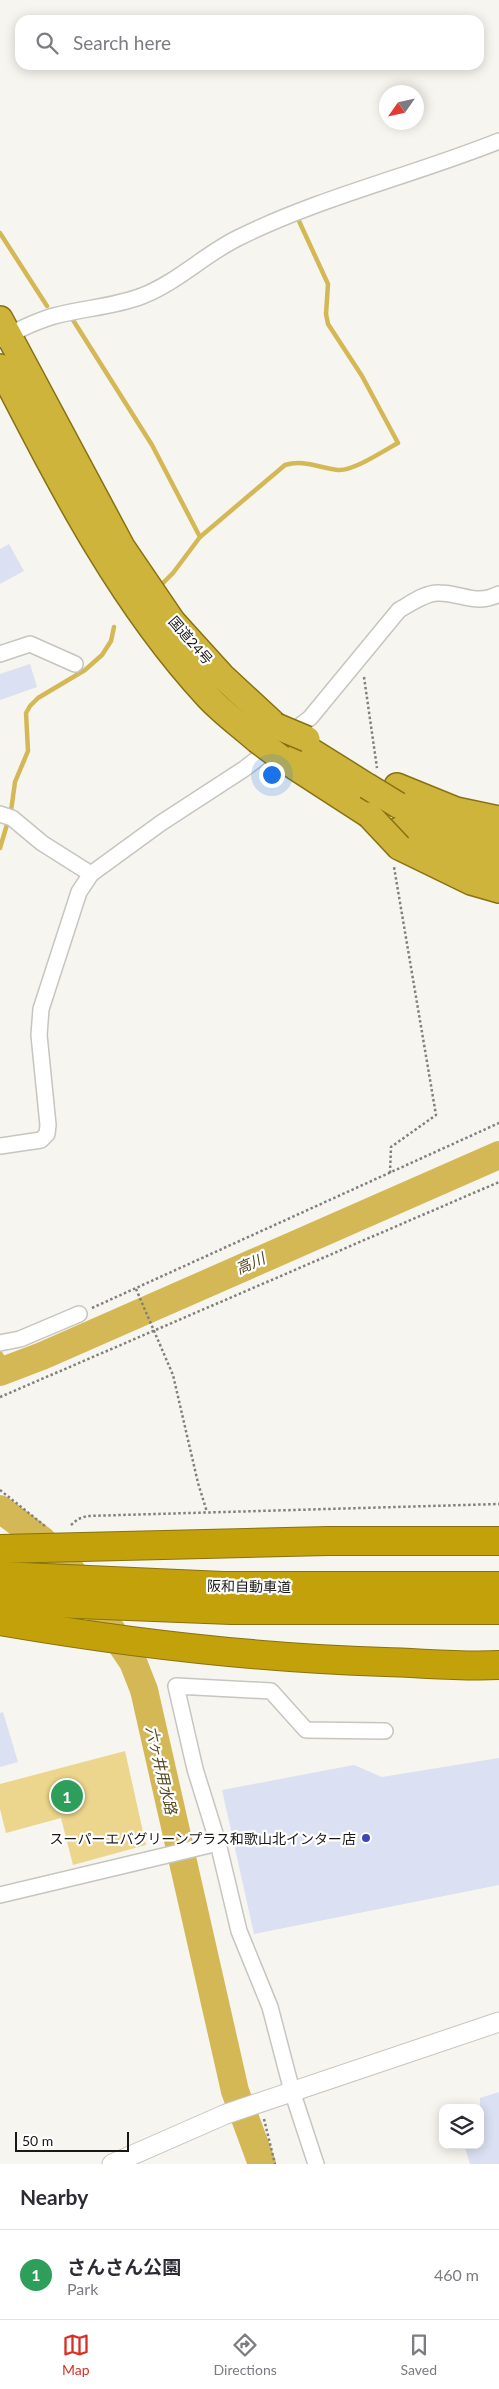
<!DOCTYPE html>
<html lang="en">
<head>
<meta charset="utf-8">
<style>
  :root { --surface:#fff; --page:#f2f2f3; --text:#2b2b33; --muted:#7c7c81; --line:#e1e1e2; --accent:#d93025 }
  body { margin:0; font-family:Lato,"Noto Sans JP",sans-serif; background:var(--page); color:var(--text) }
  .controls { position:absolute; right:15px; bottom:15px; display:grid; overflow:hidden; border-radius:10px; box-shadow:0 2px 12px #0003 }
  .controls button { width:45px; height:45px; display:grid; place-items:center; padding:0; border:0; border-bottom:1px solid var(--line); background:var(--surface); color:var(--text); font:25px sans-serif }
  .compass { position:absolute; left:379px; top:85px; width:45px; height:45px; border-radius:50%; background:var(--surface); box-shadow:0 2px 12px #0003; rotate:236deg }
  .scale { position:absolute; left:15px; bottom:12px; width:114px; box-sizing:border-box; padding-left:5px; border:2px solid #191816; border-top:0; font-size:14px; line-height:18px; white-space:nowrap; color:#191816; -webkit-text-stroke:4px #fff; paint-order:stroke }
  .you { position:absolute; left:271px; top:774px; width:18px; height:18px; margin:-12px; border:4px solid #fff; border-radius:50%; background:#1a73e8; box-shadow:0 0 0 8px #1a73e833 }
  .badge { display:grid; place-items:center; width:32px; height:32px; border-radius:50%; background:var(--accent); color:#fff; font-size:16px; font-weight:700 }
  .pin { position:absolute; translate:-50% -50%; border:2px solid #fff; box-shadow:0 1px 5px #0006 }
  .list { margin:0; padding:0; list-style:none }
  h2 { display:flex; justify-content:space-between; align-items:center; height:65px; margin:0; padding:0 20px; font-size:21px }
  h2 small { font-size:16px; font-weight:400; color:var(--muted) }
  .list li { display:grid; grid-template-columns:32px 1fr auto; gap:15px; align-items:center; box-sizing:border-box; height:90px; padding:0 20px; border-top:1px solid var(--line) }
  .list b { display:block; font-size:19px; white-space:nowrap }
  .list p { margin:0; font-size:16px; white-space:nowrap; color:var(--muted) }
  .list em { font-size:16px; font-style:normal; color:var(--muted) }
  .icon { flex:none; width:28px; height:28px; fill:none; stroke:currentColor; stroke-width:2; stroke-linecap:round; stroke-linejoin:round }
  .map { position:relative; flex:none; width:499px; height:2164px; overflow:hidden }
  .search { position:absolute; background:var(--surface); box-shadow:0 2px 12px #0003; left:15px; right:15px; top:15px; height:55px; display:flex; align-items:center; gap:12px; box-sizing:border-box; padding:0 18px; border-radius:15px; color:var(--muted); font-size:19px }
  .sheet { height:155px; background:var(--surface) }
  nav { display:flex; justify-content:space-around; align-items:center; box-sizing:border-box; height:70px; border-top:1px solid var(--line); background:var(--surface); font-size:14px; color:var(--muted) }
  nav a { display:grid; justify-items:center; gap:2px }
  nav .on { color:var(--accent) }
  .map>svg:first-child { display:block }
  .green { fill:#ecd68d }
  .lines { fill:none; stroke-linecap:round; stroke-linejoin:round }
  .stream { stroke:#d5b856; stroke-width:4.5 }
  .river { stroke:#d5b856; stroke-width:28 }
  .building { fill:#dbe0f2 }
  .minor-casing { stroke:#c7c5bf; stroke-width:18 }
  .tertiary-casing { stroke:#c7c5bf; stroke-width:21 }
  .trunk-casing { stroke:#88710f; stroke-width:28 }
  .motorway-casing { stroke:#88710f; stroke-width:30 }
  .path { stroke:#81807c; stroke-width:2.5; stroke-dasharray:2.5 2.5; stroke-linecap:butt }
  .minor { stroke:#fff; stroke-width:15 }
  .tertiary { stroke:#fff; stroke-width:19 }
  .trunk { stroke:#cfb43c; stroke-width:25 }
  .motorway { stroke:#c3a10b; stroke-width:28 }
  .trunk-bridge-casing { stroke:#88710f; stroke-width:28; stroke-linecap:butt }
  .trunk-bridge { stroke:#cfb43c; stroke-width:25 }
  .poi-dot { fill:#3b46ba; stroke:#fff; stroke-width:2 }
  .labels { text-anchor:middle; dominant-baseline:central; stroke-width:4.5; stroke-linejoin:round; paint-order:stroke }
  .street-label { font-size:14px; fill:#191816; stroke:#fff }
  .poi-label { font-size:14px; fill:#191816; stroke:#fff; text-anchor:end }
  .water-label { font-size:15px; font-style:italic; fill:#54481f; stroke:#fff }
</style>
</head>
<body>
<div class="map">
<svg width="499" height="2164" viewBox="0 0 499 2164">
  <rect width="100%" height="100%" fill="#f7f5ef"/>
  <!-- green -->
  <path class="green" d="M125,1751L146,1845L73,1865L61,1818L6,1833L0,1809V1784Z"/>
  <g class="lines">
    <!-- stream -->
    <g class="stream">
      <path d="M0,233L47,306"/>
      <path d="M73,320L152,445L200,537"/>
      <path d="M161,585L173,573L200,537L285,465C304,459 319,468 338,470C354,471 383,451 398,443L362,376L328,324L326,314L328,284L299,221"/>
      <path d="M0,848L11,811L15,782L28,751L26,713L30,706L38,698L85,670L102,655L111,641L114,627"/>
      <path d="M0,1353L10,1369"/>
    </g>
    <!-- river -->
    <g class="river">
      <path d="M0,1372L42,1356L499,1155"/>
      <path d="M0,1509L42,1540L67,1564L133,1662L144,1690L235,2091L262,2164"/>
    </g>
  </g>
  <!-- building -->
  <g class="building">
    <path d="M9,544L24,571L0,584V549Z"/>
    <path d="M30,664L37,687L0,700V674Z"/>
    <path d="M3,1712L18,1762L0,1767V1713Z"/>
    <path d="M499,1758V1885L254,1934L222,1790L354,1765L382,1777Z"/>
    <path d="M499,2092V2164H470L464,2145H480V2098Z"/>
  </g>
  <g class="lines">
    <defs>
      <g id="minor">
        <path d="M1,339C18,330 36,321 54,316C83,308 114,307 142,296C178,282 206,253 240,237C321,197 414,175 499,141"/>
        <path d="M0,654L30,644L75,664"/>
        <path d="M0,814L12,818L42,843L91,874"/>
        <path d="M0,1146L41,1140L47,1134L48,1125L39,1035L41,1009L79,892L91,874L161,823L244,769L310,718L399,610C410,604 426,592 439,593C462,593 476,606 499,594"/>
        <path d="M0,1343L20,1339L79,1314"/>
        <path d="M218,1843L195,1769L176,1686L271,1691L306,1730L385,1731"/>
        <path d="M0,1895L218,1843L239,1931L270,2007L292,2091L316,2164"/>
      </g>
      <path id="tertiary" d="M112,2164L226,2114L499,2022"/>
      <g id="trunk">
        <path d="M0,319L122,547L173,622L222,676L276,726"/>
        <path d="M0,367C60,483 119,601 208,697C223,713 241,726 257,740"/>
        <path d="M300,744L367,786"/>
        <path d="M281,758L369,815"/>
        <path d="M397,786L456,810L499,819"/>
        <path d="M398,805L499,843"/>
        <path d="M399,830L499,866"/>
        <path d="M399,847L471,882L499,890"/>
      </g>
      <g id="motorway">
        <path d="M0,1549L328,1541H499"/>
        <path d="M0,1576L223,1586H499"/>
        <path d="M0,1601L231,1610H499"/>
        <path d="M0,1621C128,1643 255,1658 385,1662C423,1663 461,1667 499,1665"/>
      </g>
    </defs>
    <!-- minor casing -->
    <use href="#minor" class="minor-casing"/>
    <!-- tertiary casing -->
    <use href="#tertiary" class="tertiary-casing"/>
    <!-- trunk casing -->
    <use href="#trunk" class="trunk-casing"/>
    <!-- motorway casing -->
    <use href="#motorway" class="motorway-casing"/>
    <!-- path -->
    <g class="path">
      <path d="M364,677L377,768"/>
      <path d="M390,1173L391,1147L436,1115L394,867"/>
      <path d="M136,1289L173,1375L198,1483L207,1512"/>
      <path d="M92,1308L499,1123"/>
      <path d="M0,1397L499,1182"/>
      <path d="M0,1490L45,1526"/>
      <path d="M71,1525L78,1519L87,1516L499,1504"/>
      <path d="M264,2119L275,2164"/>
    </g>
    <!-- minor -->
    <use href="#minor" class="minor"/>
    <!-- tertiary -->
    <use href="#tertiary" class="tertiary"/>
    <!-- trunk -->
    <use href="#trunk" class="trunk"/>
    <!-- motorway -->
    <use href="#motorway" class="motorway"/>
    <defs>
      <g id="trunk-bridge">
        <path d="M276,726L307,739"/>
        <path d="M257,740L281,758"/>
        <path d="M367,786L398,805"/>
        <path d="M369,815L399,847"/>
      </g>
    </defs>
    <!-- trunk-bridge casing -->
    <use href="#trunk-bridge" class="trunk-bridge-casing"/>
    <!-- trunk-bridge -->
    <use href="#trunk-bridge" class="trunk-bridge"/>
  </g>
  <!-- markers -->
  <circle class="poi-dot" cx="366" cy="1838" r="5"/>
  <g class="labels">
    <!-- street labels -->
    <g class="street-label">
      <text transform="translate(191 640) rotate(49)">国道24号</text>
      <text transform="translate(249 1586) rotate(1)">阪和自動車道</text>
    </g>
    <!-- poi labels -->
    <g class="poi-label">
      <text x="356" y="1838">スーパーエバグリーンプラス和歌山北インター店</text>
    </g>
    <!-- water labels -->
    <g class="water-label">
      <text transform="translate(250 1263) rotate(-24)">高川</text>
      <text transform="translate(162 1770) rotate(77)">六ヶ井用水路</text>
    </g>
  </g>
</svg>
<div class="controls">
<button><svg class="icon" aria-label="layers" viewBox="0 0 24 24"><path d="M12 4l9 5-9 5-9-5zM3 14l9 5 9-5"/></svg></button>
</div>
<svg class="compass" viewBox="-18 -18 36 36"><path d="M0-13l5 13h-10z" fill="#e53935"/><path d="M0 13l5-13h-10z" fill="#7c7c81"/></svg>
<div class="scale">50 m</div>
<div class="you"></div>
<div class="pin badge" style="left:67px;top:1796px;background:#2e9e5b">1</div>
<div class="search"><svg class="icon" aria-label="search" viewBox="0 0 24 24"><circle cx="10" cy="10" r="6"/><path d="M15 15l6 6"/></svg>Search here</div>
</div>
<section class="sheet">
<h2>Nearby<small></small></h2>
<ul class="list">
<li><span class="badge" style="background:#2e9e5b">1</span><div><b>さんさん公園</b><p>Park</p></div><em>460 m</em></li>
</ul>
</section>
<nav>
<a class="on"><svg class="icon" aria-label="map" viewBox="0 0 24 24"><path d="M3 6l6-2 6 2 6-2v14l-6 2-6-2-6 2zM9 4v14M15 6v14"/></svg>Map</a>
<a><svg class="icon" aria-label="directions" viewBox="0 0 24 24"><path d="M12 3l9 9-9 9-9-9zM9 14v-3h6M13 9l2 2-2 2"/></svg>Directions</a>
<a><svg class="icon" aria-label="saved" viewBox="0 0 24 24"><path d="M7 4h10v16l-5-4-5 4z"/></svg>Saved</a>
</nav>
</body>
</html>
